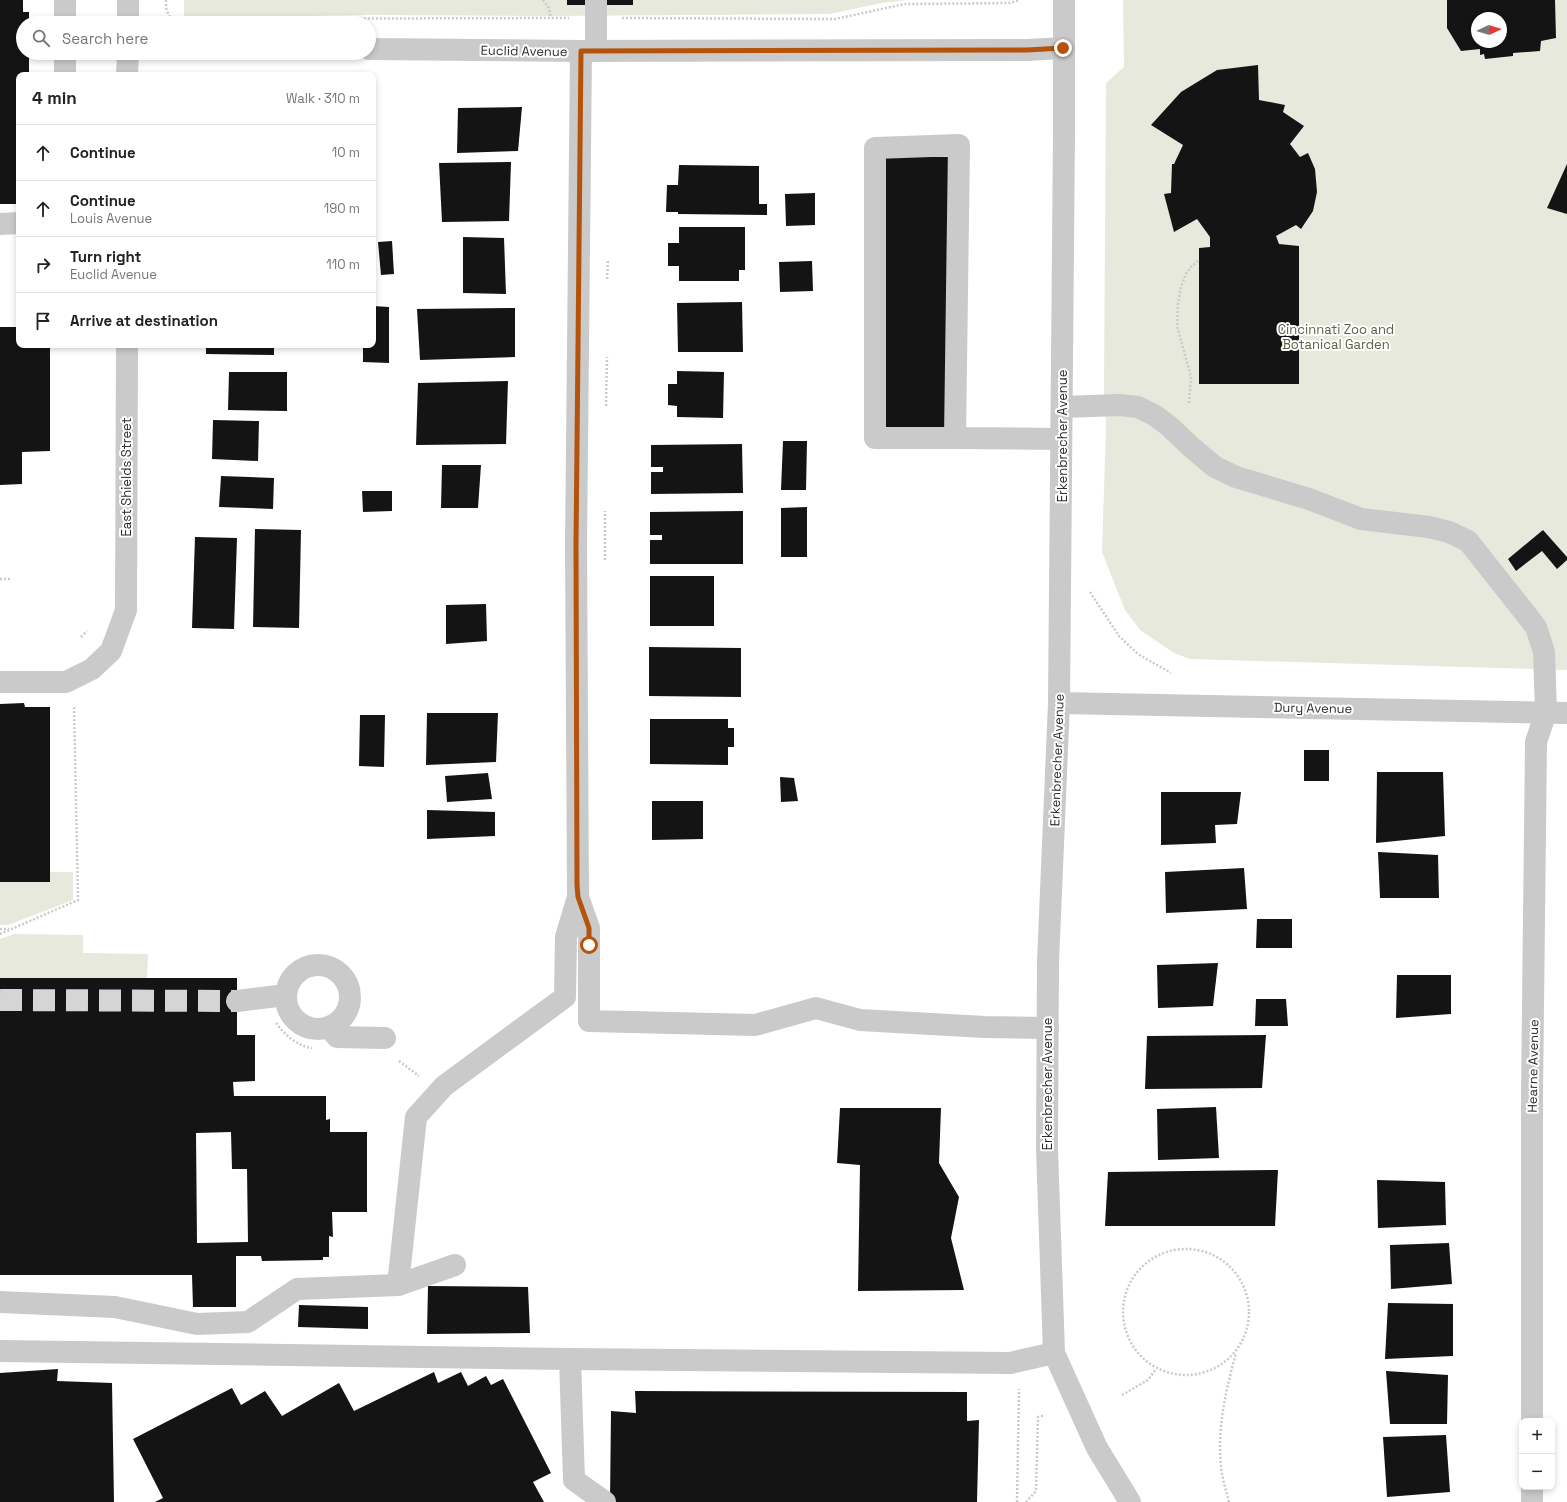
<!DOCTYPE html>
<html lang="en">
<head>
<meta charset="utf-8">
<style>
  :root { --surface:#fff; --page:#f6f6f6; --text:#222; --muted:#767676; --line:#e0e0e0 }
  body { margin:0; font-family:"Space Grotesk",sans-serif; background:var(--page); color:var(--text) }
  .controls { position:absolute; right:12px; bottom:12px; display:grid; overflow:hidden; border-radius:8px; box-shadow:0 2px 6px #0003 }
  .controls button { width:36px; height:36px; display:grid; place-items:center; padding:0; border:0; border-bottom:1px solid var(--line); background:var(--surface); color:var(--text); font:20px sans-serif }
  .compass { position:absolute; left:1471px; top:12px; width:36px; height:36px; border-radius:50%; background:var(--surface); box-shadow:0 2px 6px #0003; rotate:86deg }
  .stop { position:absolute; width:12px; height:12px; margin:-9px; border:3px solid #b45309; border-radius:50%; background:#fff }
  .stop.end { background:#b45309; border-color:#fff; box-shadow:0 1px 4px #0008 }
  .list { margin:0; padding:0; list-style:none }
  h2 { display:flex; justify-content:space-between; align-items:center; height:52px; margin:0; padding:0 16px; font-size:17px }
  h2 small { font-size:13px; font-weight:400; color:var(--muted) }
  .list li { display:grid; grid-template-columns:26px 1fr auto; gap:12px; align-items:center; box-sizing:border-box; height:56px; padding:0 16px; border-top:1px solid var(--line) }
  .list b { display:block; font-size:15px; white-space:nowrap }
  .list p { margin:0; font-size:13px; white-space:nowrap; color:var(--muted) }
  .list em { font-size:13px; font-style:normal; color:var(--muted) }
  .icon { flex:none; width:22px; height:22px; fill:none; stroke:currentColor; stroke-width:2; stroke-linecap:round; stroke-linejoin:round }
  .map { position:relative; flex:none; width:1567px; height:1502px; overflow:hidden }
  .search { position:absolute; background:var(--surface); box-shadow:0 2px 6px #0003; left:16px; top:16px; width:360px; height:44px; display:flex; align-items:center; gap:10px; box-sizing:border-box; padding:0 14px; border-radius:22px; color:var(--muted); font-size:15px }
  .panel { position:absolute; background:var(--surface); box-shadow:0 2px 6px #0003; left:16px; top:72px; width:360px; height:276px; border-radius:8px }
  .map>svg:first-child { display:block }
  .green { fill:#e6e9dc; fill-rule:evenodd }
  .building { fill:#141414; fill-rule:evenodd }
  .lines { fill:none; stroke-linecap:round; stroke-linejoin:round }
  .minor-tunnel { stroke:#d5d5d5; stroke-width:22; stroke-dasharray:22 11; stroke-linecap:butt }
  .path { stroke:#cacaca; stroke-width:2.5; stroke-dasharray:2 2; stroke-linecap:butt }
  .minor { stroke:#cacaca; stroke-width:22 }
  .route { stroke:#b45309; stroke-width:5 }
  .labels { text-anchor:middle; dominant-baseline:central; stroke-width:4; stroke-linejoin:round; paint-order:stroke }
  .street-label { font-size:13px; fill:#2d2d2d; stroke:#fff }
  .park-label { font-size:13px; fill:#586340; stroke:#fff }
</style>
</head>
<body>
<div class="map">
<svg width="1567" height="1502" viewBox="0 0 1567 1502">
  <rect width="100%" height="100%" fill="#fff"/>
  <!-- green -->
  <g class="green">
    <path d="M184,0H907L882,3L829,14L545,16L374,15L210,17H184Z"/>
    <path d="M1123,0H1567V670L1190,659L1174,653L1140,630L1125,610L1102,552L1106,426L1104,391L1106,83L1124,67ZM1477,18H1501V42H1477Z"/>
    <path d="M50,872H73V900L8,925H0V882H50Z"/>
    <path d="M14,934L83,935V953L148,954L147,979L0,978V939Z"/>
  </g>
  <!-- building -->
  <g class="building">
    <path d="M0,0H23V12H29V23H23V53H29V75H19V204H0Z"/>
    <rect x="567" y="0" width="66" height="5"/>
    <path d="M1447,0H1555L1556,38L1541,41L1540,51L1513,53V56L1485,59L1484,54L1480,55V49L1461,51L1447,28ZM1477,18H1501V42H1477Z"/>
    <path d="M1258,65L1259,100L1285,105L1283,112L1304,126L1290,144L1300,157L1308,153L1315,169L1317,192L1313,211L1301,229L1296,225L1276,236L1279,244L1299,246V384H1199V248L1210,247V237L1197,219L1174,232L1164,194L1171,193L1172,164H1174L1183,145L1151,125L1181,92L1217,70Z"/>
    <path d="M522,107L518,151L457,153L458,108Z"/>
    <path d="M884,156L951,157L949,430H882Z"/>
    <path d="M511,162L509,221L442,222L439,163Z"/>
    <path d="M1567,164V214L1547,208Z"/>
    <path d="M679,165L759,166V204H767V215L678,214V212H666L667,185H678Z"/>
    <path d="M815,193V225L786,226L785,194Z"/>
    <path d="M679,227H745V270H739V281H679V266H668V243H679Z"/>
    <path d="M463,237L504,238L506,294L463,293Z"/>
    <path d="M392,241L394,274L381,275L378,242Z"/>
    <path d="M812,261L813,291L780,292L779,262Z"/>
    <path d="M742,302L743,352H678L677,303Z"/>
    <path d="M373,306L389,307V363L363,362V345H373Z"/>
    <path d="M515,308V357L420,360L417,309Z"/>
    <path d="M0,327H19V345H50V451L22,452V484L0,485Z"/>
    <path d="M206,345H274V355L206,354Z"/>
    <path d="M677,371L724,372L723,418L677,417V406L668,405V384H677Z"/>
    <path d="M229,372H287V411L228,410Z"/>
    <path d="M508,381L506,444L416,445L418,383Z"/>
    <path d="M213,420L259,421L258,461L212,459Z"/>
    <path d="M783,441H807L806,490H781Z"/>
    <path d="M742,444L743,493L651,494V472H663V467H651V445Z"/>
    <path d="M442,465H481L478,508H441Z"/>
    <path d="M221,476L274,478L273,509L219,507Z"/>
    <path d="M362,491H392V511L363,512Z"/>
    <path d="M807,507V557H781V508Z"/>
    <path d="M743,511V564H650V540H662V535H650V512Z"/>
    <path d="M255,529L301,530L299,628L253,627Z"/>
    <path d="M1543,530L1567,557V560L1557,569L1542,551L1516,571L1508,559Z"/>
    <path d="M195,537L237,538L234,629L192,628Z"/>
    <rect x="650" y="576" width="64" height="50"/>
    <path d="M486,604L487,641L446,644V605Z"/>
    <path d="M649,647L741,648V697L649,696Z"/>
    <path d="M24,703L25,707H50V882H0V704Z"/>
    <path d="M427,713H498L496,762L426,765Z"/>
    <path d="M360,715H385L384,767L359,766Z"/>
    <path d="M650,719H728V728H734V747H728V765L650,764Z"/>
    <rect x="1304" y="750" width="25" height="31"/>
    <path d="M1377,772H1443L1445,836L1376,843Z"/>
    <path d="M488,773L492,799L447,802L445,776Z"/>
    <path d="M780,777L794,778L798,801L781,802Z"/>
    <path d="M1161,792H1241L1237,824L1215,825L1216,843L1161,845Z"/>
    <path d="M652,801H703V839L652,840Z"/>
    <path d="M427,810L495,812V836L427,839Z"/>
    <path d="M1378,852L1438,855L1439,898H1380Z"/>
    <path d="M1244,868L1247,909L1166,913L1165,872Z"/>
    <path d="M1257,919H1292V948H1256Z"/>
    <path d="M1218,963L1213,1006L1158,1008L1157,965Z"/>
    <path d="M1397,975H1451V1014L1396,1018Z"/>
    <path d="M0,978H237V1035H255V1081L233,1082L234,1096H326V1120L330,1119V1132H367V1212H332L333,1237L329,1236V1257H323V1260L262,1261L261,1256H236V1307H193L192,1275H0ZM231,1132L232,1169H247L248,1242L197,1243L196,1133Z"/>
    <path d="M1256,999H1286L1288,1026H1255Z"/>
    <path d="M1266,1035L1262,1088L1145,1089L1147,1036Z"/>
    <path d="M1216,1107L1219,1158L1158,1160L1157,1109Z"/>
    <path d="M840,1108H941L939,1163L959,1197L951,1238L964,1290L858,1291L860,1165L837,1163Z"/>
    <path d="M1278,1170L1275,1226H1105L1108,1172Z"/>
    <path d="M1377,1180L1445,1182L1446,1225L1378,1228Z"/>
    <path d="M1449,1243L1452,1284L1391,1289L1390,1245Z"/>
    <path d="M428,1286L528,1287L530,1333L427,1334Z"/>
    <path d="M1388,1303L1453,1304V1356L1385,1359Z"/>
    <path d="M299,1305L368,1307V1329L298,1327Z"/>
    <path d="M58,1369L57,1381L112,1383L114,1502H0V1373Z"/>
    <path d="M1386,1371L1448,1375L1447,1424H1390Z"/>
    <path d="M434,1372L438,1383L461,1372L468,1386L486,1376L491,1385L503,1379L551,1473L533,1482L544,1502H155L163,1498L133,1439L232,1388L241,1405L265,1391L282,1416L339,1383L354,1411Z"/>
    <path d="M635,1391L967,1392V1421L979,1420L977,1502H610L611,1411L636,1413Z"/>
    <path d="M1446,1435L1450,1492L1387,1497L1383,1437Z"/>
  </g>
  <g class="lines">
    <!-- minor-tunnel -->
    <path class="minor-tunnel" d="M0,1000L237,1001"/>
    <!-- path -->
    <g class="path">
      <path d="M166,0V8L169,16L176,19L569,18"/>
      <path d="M543,0L549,8L551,18"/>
      <path d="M622,18L835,19L905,4L1010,3L1020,0"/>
      <path d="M607,279L608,260"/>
      <path d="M1189,403L1191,377L1177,326L1178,304L1181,287L1186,274L1191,267L1199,260"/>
      <path d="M606,406L607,357"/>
      <path d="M605,560V511"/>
      <path d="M0,579H11"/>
      <path d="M1090,592L1119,636L1138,654L1171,673"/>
      <path d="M81,637L87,631"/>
      <path d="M0,929H9"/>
      <path d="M0,934L78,900L74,706"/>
      <path d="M276,1023C285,1035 297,1046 312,1048"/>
      <path d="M399,1061L419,1076"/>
      <circle cx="1186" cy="1312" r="63"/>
      <path d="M1122,1395L1148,1380L1156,1369"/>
      <path d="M1017,1502L1019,1389"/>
      <path d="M1026,1502L1036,1491L1038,1417L1045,1415"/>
      <path d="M1229,1502C1226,1490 1222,1478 1221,1466C1217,1427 1226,1390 1236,1353"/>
    </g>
    <!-- minor -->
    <g class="minor">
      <path d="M65,0V23"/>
      <path d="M1064,0V132L1059,703L1048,962L1047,1148L1054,1353L1097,1448L1130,1502"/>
      <path d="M128,23V0"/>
      <path d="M369,49L581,51L1027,50L1063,48"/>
      <path d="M596,51V0"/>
      <path d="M65,53V75"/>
      <path d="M127,75L128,53"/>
      <path d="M0,224L19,223"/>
      <path d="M1062,407L1119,405L1138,407L1154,415L1169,426L1190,446L1215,467L1236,477L1309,499L1361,519L1429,527L1449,532L1468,541L1536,627L1544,652L1546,712L1536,742L1532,1095V1421"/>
      <path d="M955,438H875V148L959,145L955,438L1061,439"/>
      <path d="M0,682H66L92,669L111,651L126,610L127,345"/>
      <path d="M1059,703L1567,713"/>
      <path d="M578,897L589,928V1021L755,1025L816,1008L860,1020L984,1027L1048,1028"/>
      <circle cx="318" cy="997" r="32"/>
      <path d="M237,1001L286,995"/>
      <path d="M329,1027L337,1037L385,1038"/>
      <path d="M398,1285L416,1117L444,1086L565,997L566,937L578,897L576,544L581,51"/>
      <path d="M0,1302L115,1307L197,1324L248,1322L297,1289L398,1285L455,1265"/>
      <path d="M0,1351L570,1359L1010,1363L1054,1353"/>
      <path d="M570,1359L574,1480L605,1502"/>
      <path d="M1532,1487V1502"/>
    </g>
  </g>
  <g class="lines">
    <!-- route -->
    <path class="route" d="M589,945V928L578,897L577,885L576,544L581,51L1027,50L1063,48"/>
  </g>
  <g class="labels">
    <!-- street labels -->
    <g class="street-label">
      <text transform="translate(524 51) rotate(1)">Euclid Avenue</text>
      <text transform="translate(1062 436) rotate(-90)">Erkenbrecher Avenue</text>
      <text transform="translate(126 477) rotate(-90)">East Shields Street</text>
      <text transform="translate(1313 708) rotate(1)">Dury Avenue</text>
      <text transform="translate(1057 760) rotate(-88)">Erkenbrecher Avenue</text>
      <text transform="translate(1533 1066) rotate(-89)">Hearne Avenue</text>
      <text transform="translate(1047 1084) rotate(-90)">Erkenbrecher Avenue</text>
    </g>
    <!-- park labels -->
    <g class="park-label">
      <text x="1336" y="329">Cincinnati Zoo and<tspan x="1336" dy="15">Botanical Garden</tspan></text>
    </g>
  </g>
</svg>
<div class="controls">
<button>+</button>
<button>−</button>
</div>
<svg class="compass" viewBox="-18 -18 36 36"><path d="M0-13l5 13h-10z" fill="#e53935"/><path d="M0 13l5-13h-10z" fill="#767676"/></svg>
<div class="stop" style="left:589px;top:945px"></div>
<div class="stop end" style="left:1063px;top:48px"></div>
<div class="search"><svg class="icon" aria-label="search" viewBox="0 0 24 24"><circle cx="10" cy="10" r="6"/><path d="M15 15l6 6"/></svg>Search here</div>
<section class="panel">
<h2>4 min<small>Walk · 310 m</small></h2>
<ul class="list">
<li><svg class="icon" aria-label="ahead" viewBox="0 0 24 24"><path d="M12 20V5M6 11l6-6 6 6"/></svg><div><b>Continue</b></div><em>10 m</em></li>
<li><svg class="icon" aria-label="ahead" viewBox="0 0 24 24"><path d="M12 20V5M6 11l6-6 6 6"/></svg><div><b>Continue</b><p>Louis Avenue</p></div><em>190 m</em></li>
<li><svg class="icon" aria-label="right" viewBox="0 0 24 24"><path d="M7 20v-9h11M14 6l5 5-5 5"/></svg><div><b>Turn right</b><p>Euclid Avenue</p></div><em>110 m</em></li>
<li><svg class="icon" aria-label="arrive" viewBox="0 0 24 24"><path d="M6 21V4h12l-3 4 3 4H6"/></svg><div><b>Arrive at destination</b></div></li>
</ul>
</section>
</div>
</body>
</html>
